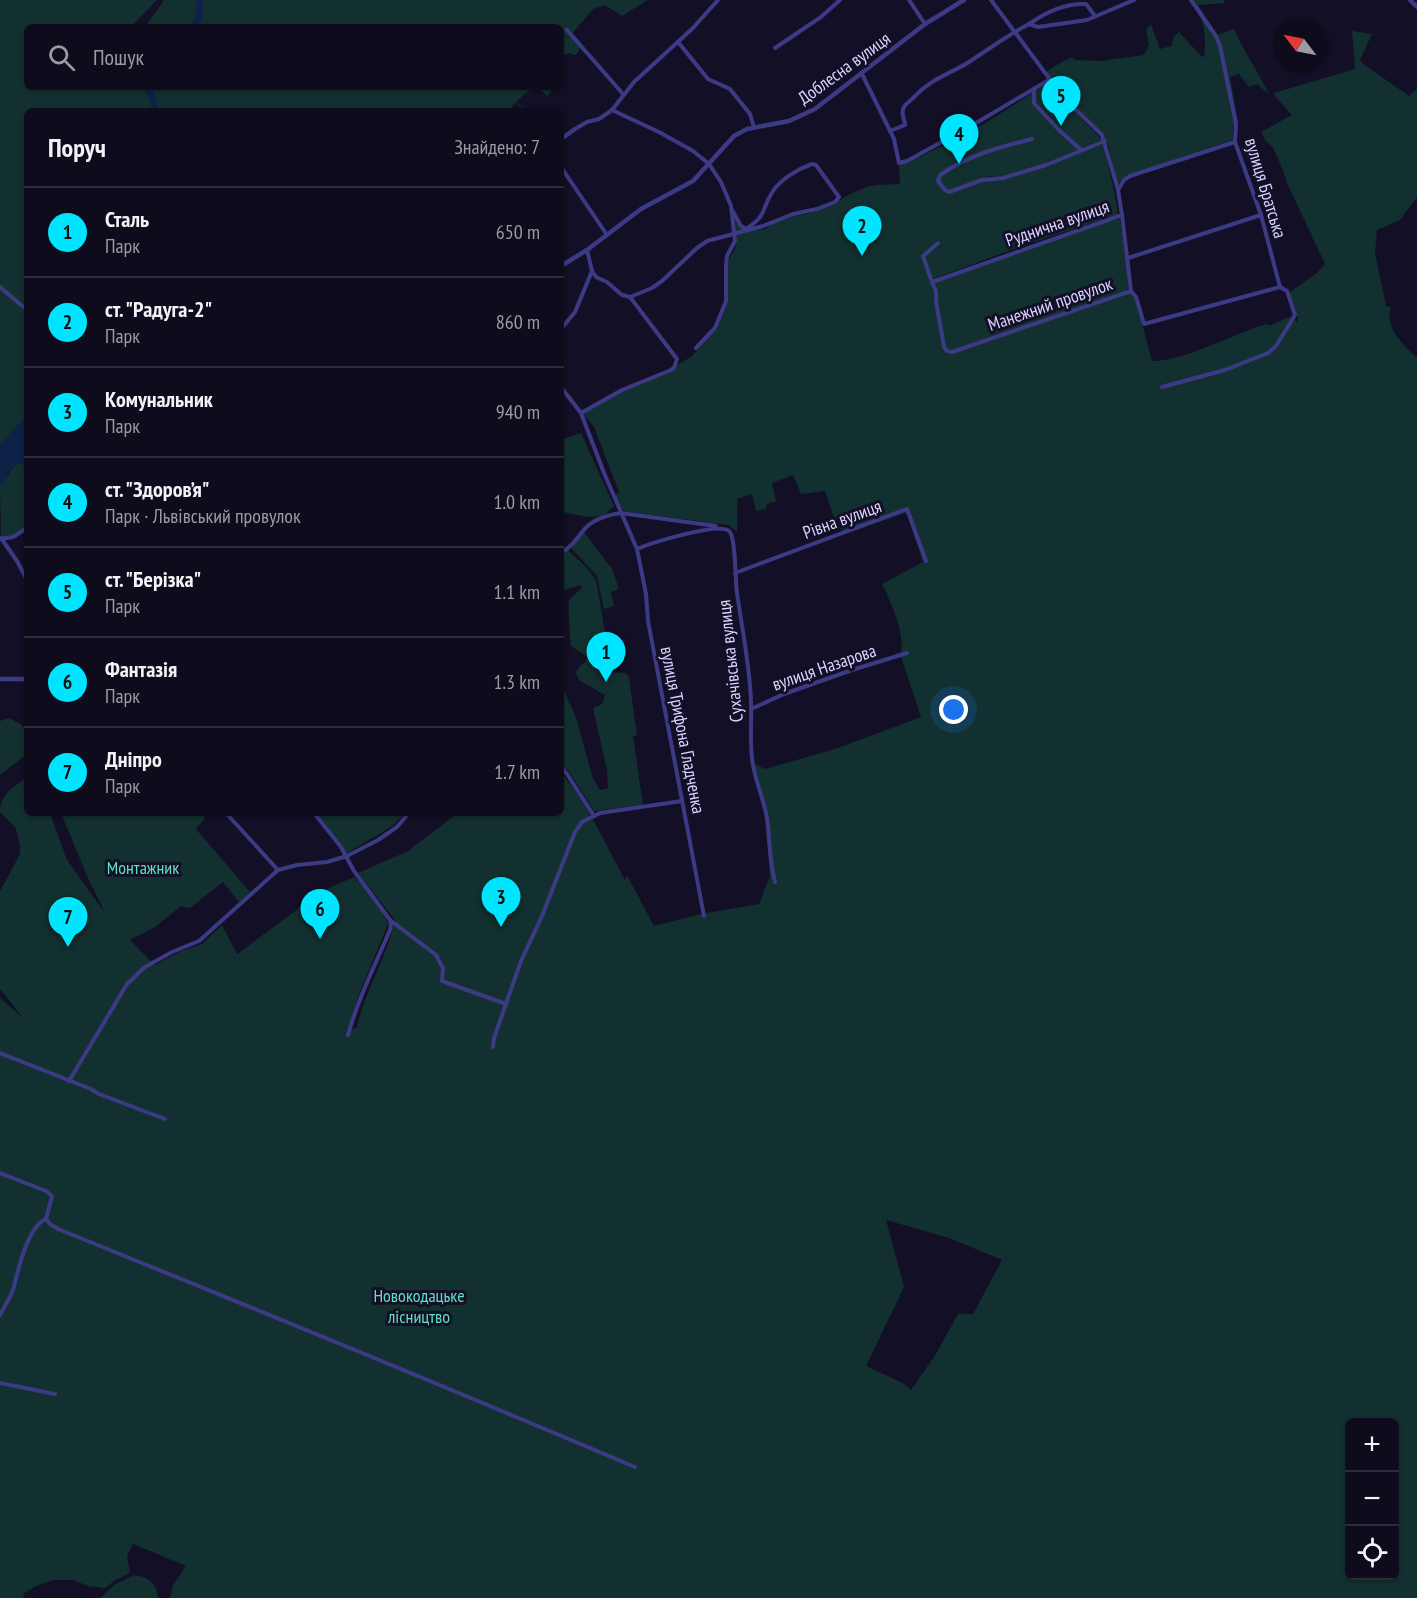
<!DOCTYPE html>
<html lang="uk">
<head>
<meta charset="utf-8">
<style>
  :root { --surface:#0e0b1c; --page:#171425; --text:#f1f3f6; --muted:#9b9ba3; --line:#2e2b3b; --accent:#00e5ff }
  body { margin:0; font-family:"PT Sans Narrow",sans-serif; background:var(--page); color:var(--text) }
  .controls { position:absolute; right:18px; bottom:18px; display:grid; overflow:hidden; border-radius:9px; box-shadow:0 2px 4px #0004 }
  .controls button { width:54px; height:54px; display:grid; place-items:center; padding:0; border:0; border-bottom:2px solid var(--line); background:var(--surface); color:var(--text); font:30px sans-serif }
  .compass { position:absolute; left:1273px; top:18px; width:54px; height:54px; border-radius:50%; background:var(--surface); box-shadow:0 2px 4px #0004; rotate:302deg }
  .you { position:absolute; left:954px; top:710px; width:21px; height:21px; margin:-15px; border:4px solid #fff; border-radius:50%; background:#1a73e8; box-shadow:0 0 0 9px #1a73e833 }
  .badge { display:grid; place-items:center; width:39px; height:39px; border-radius:50%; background:var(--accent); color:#111; font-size:20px; font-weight:700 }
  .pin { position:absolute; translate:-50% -50px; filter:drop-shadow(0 2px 3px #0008) }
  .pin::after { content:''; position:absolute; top:32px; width:21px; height:18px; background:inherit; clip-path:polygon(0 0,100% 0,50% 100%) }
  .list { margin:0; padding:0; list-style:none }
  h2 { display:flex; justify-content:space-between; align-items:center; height:78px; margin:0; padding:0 24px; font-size:26px }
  h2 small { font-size:20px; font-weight:400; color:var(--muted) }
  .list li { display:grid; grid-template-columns:39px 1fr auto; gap:18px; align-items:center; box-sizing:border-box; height:90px; padding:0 24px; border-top:2px solid var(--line) }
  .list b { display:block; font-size:22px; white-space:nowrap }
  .list p { margin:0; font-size:20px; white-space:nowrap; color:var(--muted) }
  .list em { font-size:20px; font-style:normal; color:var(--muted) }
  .icon { flex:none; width:33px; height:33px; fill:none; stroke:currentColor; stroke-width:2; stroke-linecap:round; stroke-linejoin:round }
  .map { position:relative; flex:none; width:1417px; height:1598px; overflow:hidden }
  .search { position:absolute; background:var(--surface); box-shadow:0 2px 4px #0004; left:24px; top:24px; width:540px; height:66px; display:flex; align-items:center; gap:15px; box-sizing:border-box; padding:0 21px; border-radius:9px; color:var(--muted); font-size:22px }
  .panel { position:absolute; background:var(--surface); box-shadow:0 2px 4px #0004; left:24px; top:108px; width:540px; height:708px; border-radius:9px }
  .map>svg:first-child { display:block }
  .green { fill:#12302f; fill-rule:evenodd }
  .water { fill:#0c2248 }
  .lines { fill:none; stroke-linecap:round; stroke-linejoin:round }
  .stream { stroke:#0c2248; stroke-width:1.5 }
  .river { stroke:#0c2248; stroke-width:7 }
  .minor { stroke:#3d3a85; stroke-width:4 }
  .tertiary { stroke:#3d3a85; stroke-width:4.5 }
  .labels { text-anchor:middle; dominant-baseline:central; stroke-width:6; stroke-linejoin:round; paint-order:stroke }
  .street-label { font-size:18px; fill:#d9d4ff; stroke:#130f26 }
  .park-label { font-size:18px; fill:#5fe0c0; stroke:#130f26 }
</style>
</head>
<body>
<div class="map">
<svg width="1417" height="1598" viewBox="0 0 1417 1598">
  <rect width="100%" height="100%" fill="#130f26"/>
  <!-- green -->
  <g class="green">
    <path d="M0,0H157L131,27H27V87H552L551,92L547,96L539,88C528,88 515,102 509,111H27V416L0,445Z"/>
    <path d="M164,0H648L622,16L605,5L593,9L572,34L580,45L579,51L575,55L569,53L561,57V27H145Z"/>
    <path d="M1190,0H1224L1225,3L1198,5L1217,35L1234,29C1244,51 1258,72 1269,94L1257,84L1249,87L1239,74L1230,77L1238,122L1233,126V140L1130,175L1123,178L1117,186L1109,148L1103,133L1078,112L1045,73L1053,67L1072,57L1075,60L1101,61L1144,55L1149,45L1146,30L1151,24L1160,49L1171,46L1174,36L1179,32L1201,56L1204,57C1206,43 1205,30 1201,17C1198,10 1193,5 1190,0Z"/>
    <path d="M1352,31L1372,34L1360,60L1362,63L1409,96L1417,89V197L1400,220L1377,230L1375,253L1386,306L1391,307C1384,326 1403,346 1417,357V1598H170L173,1585L186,1566L133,1544L127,1556L130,1573L114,1581L105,1588L88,1586L73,1580H54L36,1586L23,1594L24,1598H0V998L23,1018L0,989V891L20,854V844L15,827L0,812C0,794 13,787 27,778V813H50L67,860L105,913L87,876L61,813H202L205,818L196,829L250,892L239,902L223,882L190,908L181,906L155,927L130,940L155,965L181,951L202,944L222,925L237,954L322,891L354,877C368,890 381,906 388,924L358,997L348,1031L357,1027C365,990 387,957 395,920L358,873L408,851L458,813H561V773C586,800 607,847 625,880L627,875L654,926L701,914L759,904L770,876L765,816L752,769L755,764L765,769L835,749L921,717L901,657C905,632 893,607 882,584L923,562L907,514L905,513L848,533L837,527L825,491L801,494L793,475L772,483L776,501L767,504L766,509L756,511L752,494L737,499V532L728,525L628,512L620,508L615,495L619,492L594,427L583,413L610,397L663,374L692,356L717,329L727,302V263L735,249L737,241L734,221L736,220L746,231L766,229C776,216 797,217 810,213C831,208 847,193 867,187C876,184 889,185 900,184L899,165L917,156L920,157L979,127L1048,83L1102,140L1039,166L999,177L990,176L979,179H999L1104,144L1118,211L1116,215L1025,245L933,279L934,281L1101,223L1120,219L1129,285L1127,290L966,347L969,349L971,347L1130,293L1135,297L1152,361C1182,362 1235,333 1267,324L1269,326L1292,316L1297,322L1298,318L1289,293L1318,272L1325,264L1288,185L1280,163L1272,146L1266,142L1261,132L1292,115L1276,97L1274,93L1355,69ZM886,1220L949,1238L1002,1260L973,1314H958L936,1354L911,1390L903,1383L866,1366L904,1287ZM1350,1422H1394V1576H1350Z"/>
    <path d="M581,433L614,506C611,508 609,511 607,513C593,522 575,513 561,512V440Z"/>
    <path d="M27,460V487L25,489L27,491V527L13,536L1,537L0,486L14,466Z"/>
    <path d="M584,532L612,569L619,589L611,592L614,606L604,609L597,576L571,548Z"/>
    <path d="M568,550L586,567L596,580L612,672L626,673L629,678L637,735L633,736L643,805L594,811L570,773L561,764V684L576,717L593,779L600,790L608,788L607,770L593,708L602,704L605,695L579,680L576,673L579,667L586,661V656L571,646C570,641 568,605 569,601C571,596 578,592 582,588L580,585L561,591V555Z"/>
    <path d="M9,718L22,725L27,733V748L23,757L0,775V721Z"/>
    <path d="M317,813H406L391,827L347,853Z"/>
    <path d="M134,1575C149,1577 157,1583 158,1598H101L114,1585Z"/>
  </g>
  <!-- water -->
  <path class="water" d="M27,416V454L24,456L27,460L23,464L18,463L9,471L5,481L0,486V445Z"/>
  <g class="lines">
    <!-- stream -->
    <path class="stream" d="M516,103L526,111"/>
    <!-- river -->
    <g class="river">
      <path d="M194,27L199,17L200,0"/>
      <path d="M154,87L150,92L155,107L154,111"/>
    </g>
    <!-- minor -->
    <g class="minor">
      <path d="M909,0L925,24"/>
      <path d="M991,0L1063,97L1102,135L1118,190"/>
      <path d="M1029,24C1046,12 1065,3 1086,4L1095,16"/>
      <path d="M567,30L623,94"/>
      <path d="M678,42L708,79L730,89L750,114L754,127"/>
      <path d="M775,48L821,17L840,0"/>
      <path d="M862,74L894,139L899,163L907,161L976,123L1049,80"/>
      <path d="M1034,89V103L1058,129L1081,150"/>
      <path d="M612,110L659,132L693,151L709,164L721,182L731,206L735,241L727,256L726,265V301L715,328L696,348"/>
      <path d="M890,131L905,125C905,119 900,113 904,107C906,103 911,101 914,97C932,78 948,75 969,62C989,49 1008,35 1029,24L1038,27L1087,20L1134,0"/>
      <path d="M561,139L575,129L587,122L599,119L612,110L634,82L693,28L718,0"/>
      <path d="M1032,139C1000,147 968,155 940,175L938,181L945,190L949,192L982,180L1003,178L1046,165L1105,141"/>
      <path d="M561,167L607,235"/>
      <path d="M1122,215L1131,291"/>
      <path d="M938,243L923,256L932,282L1122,215L1118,190L1124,180L1130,176L1235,142"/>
      <path d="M1128,258L1261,215"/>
      <path d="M592,271L596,277L607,282L622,295L630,297L652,288L662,281L697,248L707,241L763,226L793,214L817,209L835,202L839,197L816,165L812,164C798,169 781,179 773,191C760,210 769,214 746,229L741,226L732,210"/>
      <path d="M932,282L936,291V301L944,347L947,351L952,352L1131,291L1136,297L1144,324L1280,287"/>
      <path d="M0,287L27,310"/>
      <path d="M561,329L575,312L592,271L587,250"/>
      <path d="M561,387L581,413L604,473L637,549L646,594L648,621L704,916"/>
      <path d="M1162,387L1225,370L1268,353L1276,346L1295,315L1287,291L1280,287L1261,215L1235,142L1236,124L1220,46L1216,36L1191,0"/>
      <path d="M581,413L622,390L671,370L674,368L677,359L630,297"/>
      <path d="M1,538L17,561L27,580"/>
      <path d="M0,539L13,537L27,528"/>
      <path d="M637,549C651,543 718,522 729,531C736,536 735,581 737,593C742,629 750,666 751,702C752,723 749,744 753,765C756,783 764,800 767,818C770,839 769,861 775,882"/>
      <path d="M561,553C571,547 575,541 582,532C591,520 606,515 621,513L716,526"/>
      <path d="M735,573L907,509L926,561"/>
      <path d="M751,709L784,694L852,670L907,653"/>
      <path d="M561,767L567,774L594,816"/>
      <path d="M226,813L278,870"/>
      <path d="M314,813L341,847L354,871L390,920L436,955L443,968L442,981L506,1004"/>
      <path d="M348,1035C358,999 375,965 390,930L391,925L390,920"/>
      <path d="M493,1047L494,1038L521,961L542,916L575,832L582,822L600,813L682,801"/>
      <path d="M0,1053L91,1089L99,1094L165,1119"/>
      <path d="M69,1081L127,984L145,967L172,952L199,941L278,870L297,865L327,862L347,856L378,840L397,827L409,813"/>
      <path d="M0,1173L46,1191L52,1196L46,1219L50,1224L58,1229C251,1307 444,1386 635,1467"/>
      <path d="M0,1315C4,1307 10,1298 13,1290C18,1271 27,1227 46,1219"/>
      <path d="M0,1383L55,1394"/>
    </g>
    <!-- tertiary -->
    <g class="tertiary">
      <path d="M1410,0L1417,7"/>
      <path d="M561,266L587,250L641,209L693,181L734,136L747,129L789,121L815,109L925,24L964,0"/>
      <path d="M0,679H27"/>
    </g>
  </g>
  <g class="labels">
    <!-- street labels -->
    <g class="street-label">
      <text transform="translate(844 68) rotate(-36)">Доблесна вулиця</text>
      <text transform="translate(1266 188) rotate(73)">вулиця Братська</text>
      <text transform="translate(1057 223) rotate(-19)">Руднична вулиця</text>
      <text transform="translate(1050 304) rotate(-19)">Манежний провулок</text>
      <text transform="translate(842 519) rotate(-20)">Рівна вулиця</text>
      <text transform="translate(730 661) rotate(-96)">Сухачівська вулиця</text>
      <text transform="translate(824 667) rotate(-19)">вулиця Назарова</text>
      <text transform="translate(683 730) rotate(79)">вулиця Трифона Гладченка</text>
    </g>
    <!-- park labels -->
    <g class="park-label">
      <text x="143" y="867">Монтажник</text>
      <text x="419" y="1295">Новокодацьке<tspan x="419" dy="21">лісництво</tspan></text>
    </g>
  </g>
</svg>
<div class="controls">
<button>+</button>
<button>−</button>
<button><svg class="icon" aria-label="locate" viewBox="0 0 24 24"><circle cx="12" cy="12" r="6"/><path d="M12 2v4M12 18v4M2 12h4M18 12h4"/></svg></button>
</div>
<svg class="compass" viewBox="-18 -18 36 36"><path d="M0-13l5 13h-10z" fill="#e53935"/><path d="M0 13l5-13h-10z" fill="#9b9ba3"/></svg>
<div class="you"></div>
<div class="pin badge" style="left:606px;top:682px">1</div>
<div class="pin badge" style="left:862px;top:256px">2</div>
<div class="pin badge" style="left:501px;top:927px">3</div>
<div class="pin badge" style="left:959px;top:164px">4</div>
<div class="pin badge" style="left:1061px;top:126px">5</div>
<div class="pin badge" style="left:320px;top:939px">6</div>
<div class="pin badge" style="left:68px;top:947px">7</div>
<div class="search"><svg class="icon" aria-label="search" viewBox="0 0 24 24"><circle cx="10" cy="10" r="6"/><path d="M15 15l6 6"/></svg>Пошук</div>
<section class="panel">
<h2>Поруч<small>Знайдено: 7</small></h2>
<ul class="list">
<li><span class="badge">1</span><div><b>Сталь</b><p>Парк</p></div><em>650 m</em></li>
<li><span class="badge">2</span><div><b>ст. &quot;Радуга-2&quot;</b><p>Парк</p></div><em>860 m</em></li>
<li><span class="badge">3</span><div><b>Комунальник</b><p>Парк</p></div><em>940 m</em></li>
<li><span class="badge">4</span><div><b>ст. &quot;Здоров’я&quot;</b><p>Парк · Львівський провулок</p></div><em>1.0 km</em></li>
<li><span class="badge">5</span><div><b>ст. &quot;Берізка&quot;</b><p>Парк</p></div><em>1.1 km</em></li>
<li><span class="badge">6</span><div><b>Фантазія</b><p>Парк</p></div><em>1.3 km</em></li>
<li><span class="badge">7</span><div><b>Дніпро</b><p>Парк</p></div><em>1.7 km</em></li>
</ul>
</section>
</div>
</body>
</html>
